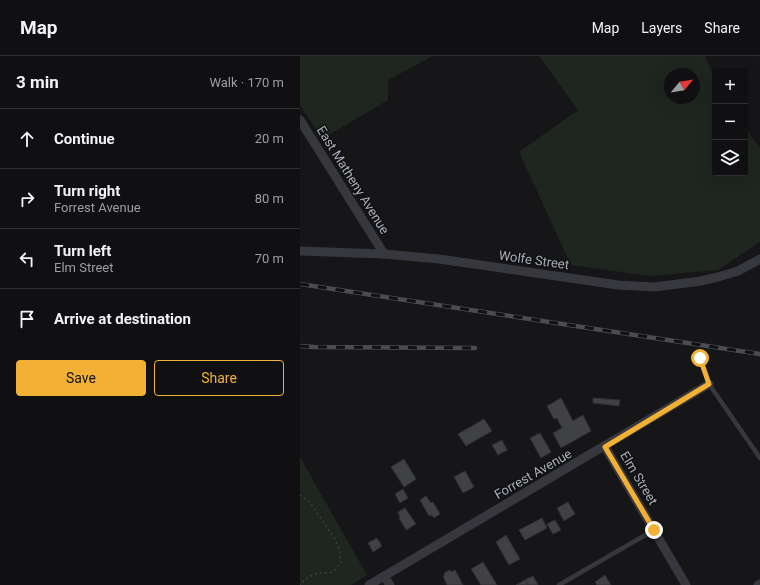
<!DOCTYPE html>
<html lang="en">
<head>
<meta charset="utf-8">
<style>
  :root { --surface:#101012; --page:#19191b; --text:#f1f3f6; --muted:#9c9d9f; --line:#303032; --accent:#f2b134 }
  body { margin:0; font-family:Roboto,sans-serif; background:var(--page); color:var(--text) }
  .controls { position:absolute; right:12px; top:12px; display:grid; overflow:hidden; border-radius:4px; box-shadow:0 4px 16px #0002 }
  .controls button { width:36px; height:36px; display:grid; place-items:center; padding:0; border:0; border-bottom:1px solid var(--line); background:var(--surface); color:var(--text); font:20px sans-serif }
  .compass { position:absolute; left:364px; top:12px; width:36px; height:36px; border-radius:50%; background:var(--surface); box-shadow:0 4px 16px #0002; rotate:60deg }
  .stop { position:absolute; width:12px; height:12px; margin:-9px; border:3px solid #f2b134; border-radius:50%; background:#fff }
  .stop.end { background:#f2b134; border-color:#fff; box-shadow:0 1px 4px #0008 }
  .list { margin:0; padding:0; list-style:none }
  h2 { display:flex; justify-content:space-between; align-items:center; height:52px; margin:0; padding:0 16px; font-size:17px }
  h2 small { font-size:13px; font-weight:400; color:var(--muted) }
  .list li { display:grid; grid-template-columns:26px 1fr auto; gap:12px; align-items:center; box-sizing:border-box; height:60px; padding:0 16px; border-top:1px solid var(--line) }
  .list b { display:block; font-size:15px; white-space:nowrap }
  .list p { margin:0; font-size:13px; white-space:nowrap; color:var(--muted) }
  .list em { font-size:13px; font-style:normal; color:var(--muted) }
  .actions { display:flex; gap:8px; padding:12px 16px }
  .actions a { flex:1; padding:9px 0; border:1px solid var(--accent); border-radius:4px; text-align:center; font-size:14px; color:var(--accent) }
  .actions .main { background:var(--accent); color:#111 }
  .icon { flex:none; width:22px; height:22px; fill:none; stroke:currentColor; stroke-width:2; stroke-linecap:round; stroke-linejoin:round }
  .map { position:relative; flex:none; width:460px; height:529px; overflow:hidden }
  header { display:flex; align-items:center; gap:24px; box-sizing:border-box; height:56px; padding:0 20px; background:var(--surface); border-bottom:1px solid var(--line) }
  header strong { font-size:19px }
  nav { display:flex; gap:22px; margin-inline-start:auto; font-size:14px }
  main { display:flex }
  aside { flex:1; background:var(--surface) }
  .map>svg:first-child { display:block }
  .green { fill:#1e261f; fill-rule:evenodd }
  .building { fill:#404145; stroke:#303034 }
  .lines { fill:none; stroke-linecap:round; stroke-linejoin:round }
  .path { stroke:#3d3f44; stroke-width:1.5; stroke-dasharray:2 3; stroke-linecap:butt }
  .lane { stroke:#37383d; stroke-width:4.5 }
  .street { stroke:#37383d; stroke-width:9 }
  .rail-casing { stroke:#4a4c52; stroke-width:4.5 }
  .rail { stroke:#111113; stroke-width:3; stroke-dasharray:9; stroke-linecap:butt }
  .route { stroke:#f2b134; stroke-width:5 }
  .labels { text-anchor:middle; dominant-baseline:central; stroke-width:3; stroke-linejoin:round; paint-order:stroke }
  .street-label { font-size:13px; fill:#a8adb8; stroke:#111113 }
</style>
</head>
<body>
<header>
<strong>Map</strong>
<nav><a>Map</a><a>Layers</a><a>Share</a></nav>
</header>
<main>
<aside>
<h2>3 min<small>Walk · 170 m</small></h2>
<ul class="list">
<li><svg class="icon" aria-label="ahead" viewBox="0 0 24 24"><path d="M12 20V5M6 11l6-6 6 6"/></svg><div><b>Continue</b></div><em>20 m</em></li>
<li><svg class="icon" aria-label="right" viewBox="0 0 24 24"><path d="M7 20v-9h11M14 6l5 5-5 5"/></svg><div><b>Turn right</b><p>Forrest Avenue</p></div><em>80 m</em></li>
<li><svg class="icon" aria-label="left" viewBox="0 0 24 24"><path d="M17 20v-9H6M10 6l-5 5 5 5"/></svg><div><b>Turn left</b><p>Elm Street</p></div><em>70 m</em></li>
<li><svg class="icon" aria-label="arrive" viewBox="0 0 24 24"><path d="M6 21V4h12l-3 4 3 4H6"/></svg><div><b>Arrive at destination</b></div></li>
</ul>
<div class="actions"><a class="main">Save</a><a>Share</a></div>
</aside>
<div class="map">
<svg width="460" height="529" viewBox="0 0 460 529">
  <rect width="100%" height="100%" fill="#161618"/>
  <!-- green -->
  <g class="green">
    <path d="M0,0H133L88,24V44L22,83L0,49Z"/>
    <path d="M239,0H405L415,22V117H445V72L460,92V186L418,214L350,220L271,209L219,96L278,54ZM370,18H394V42H370Z"/>
    <path d="M0,401L67,519L51,529H0Z"/>
  </g>
  <!-- building -->
  <g class="building">
    <path d="M261,342L273,365L283,359L291,375L261,392L253,377L262,372L257,362L254,363L247,350Z"/>
    <path d="M293,342L320,344L319,350L293,347Z"/>
    <path d="M184,363L192,375L166,390L158,378Z"/>
    <path d="M240,377L251,396L241,402L230,382Z"/>
    <path d="M202,384L207,394L198,399L192,389Z"/>
    <path d="M104,403L116,423L104,431L91,411Z"/>
    <path d="M165,415L174,431L163,437L154,421Z"/>
    <path d="M103,433L108,442L100,447L95,438Z"/>
    <path d="M126,440L131,447L133,446L140,458L134,462L132,459L129,460L120,444Z"/>
    <path d="M268,446L275,458L264,465L257,452Z"/>
    <path d="M105,452L116,468L106,474L99,462L100,461L98,456Z"/>
    <path d="M242,462L247,472L225,484L219,474Z"/>
    <path d="M255,464L261,474L253,478L247,468Z"/>
    <path d="M206,479L220,503L209,509L196,486Z"/>
    <path d="M77,482L82,490L73,496L68,487Z"/>
    <path d="M183,506L197,529H181L171,513Z"/>
    <path d="M150,514L151,516L155,514L163,529H147L143,520L145,519L144,517Z"/>
    <path d="M305,519L311,529H297L295,526Z"/>
    <path d="M233,520L238,529H228L225,524Z"/>
    <path d="M225,524L228,529H216Z"/>
  </g>
  <g class="lines">
    <!-- path -->
    <g class="path">
      <path d="M400,302L406,319"/>
      <path d="M0,439L9,445L33,480L39,492L41,507L33,516C17,518 11,516 0,529"/>
    </g>
    <!-- lane -->
    <g class="lane">
      <path d="M409,328L460,402"/>
      <path d="M259,529L354,474"/>
    </g>
    <!-- street -->
    <g class="street">
      <path d="M0,64L84,198"/>
      <path d="M0,195L84,198L139,203L318,229L354,231L401,225L418,221L438,215L460,203"/>
      <path d="M305,391L386,529"/>
      <path d="M84,520L90,529"/>
      <path d="M69,529L409,328"/>
      <path d="M458,529L460,528"/>
    </g>
    <defs>
      <g id="rail">
        <path d="M0,228L460,298"/>
        <path d="M0,290L14,291L175,292"/>
      </g>
    </defs>
    <!-- rail casing -->
    <use href="#rail" class="rail-casing"/>
    <!-- rail -->
    <use href="#rail" class="rail"/>
  </g>
  <g class="lines">
    <!-- route -->
    <path class="route" d="M354,474L305,391L409,328L400,302"/>
  </g>
  <g class="labels">
    <!-- street labels -->
    <g class="street-label">
      <text transform="translate(53 124) rotate(58)">East Matheny Avenue</text>
      <text transform="translate(234 204) rotate(8)">Wolfe Street</text>
      <text transform="translate(233 418) rotate(-30)">Forrest Avenue</text>
      <text transform="translate(339 422) rotate(59)">Elm Street</text>
    </g>
  </g>
</svg>
<div class="controls">
<button>+</button>
<button>−</button>
<button><svg class="icon" aria-label="layers" viewBox="0 0 24 24"><path d="M12 4l9 5-9 5-9-5zM3 14l9 5 9-5"/></svg></button>
</div>
<svg class="compass" viewBox="-18 -18 36 36"><path d="M0-13l5 13h-10z" fill="#e53935"/><path d="M0 13l5-13h-10z" fill="#9c9d9f"/></svg>
<div class="stop" style="left:400px;top:302px"></div>
<div class="stop end" style="left:354px;top:474px"></div>
</div>
</main>
</body>
</html>
